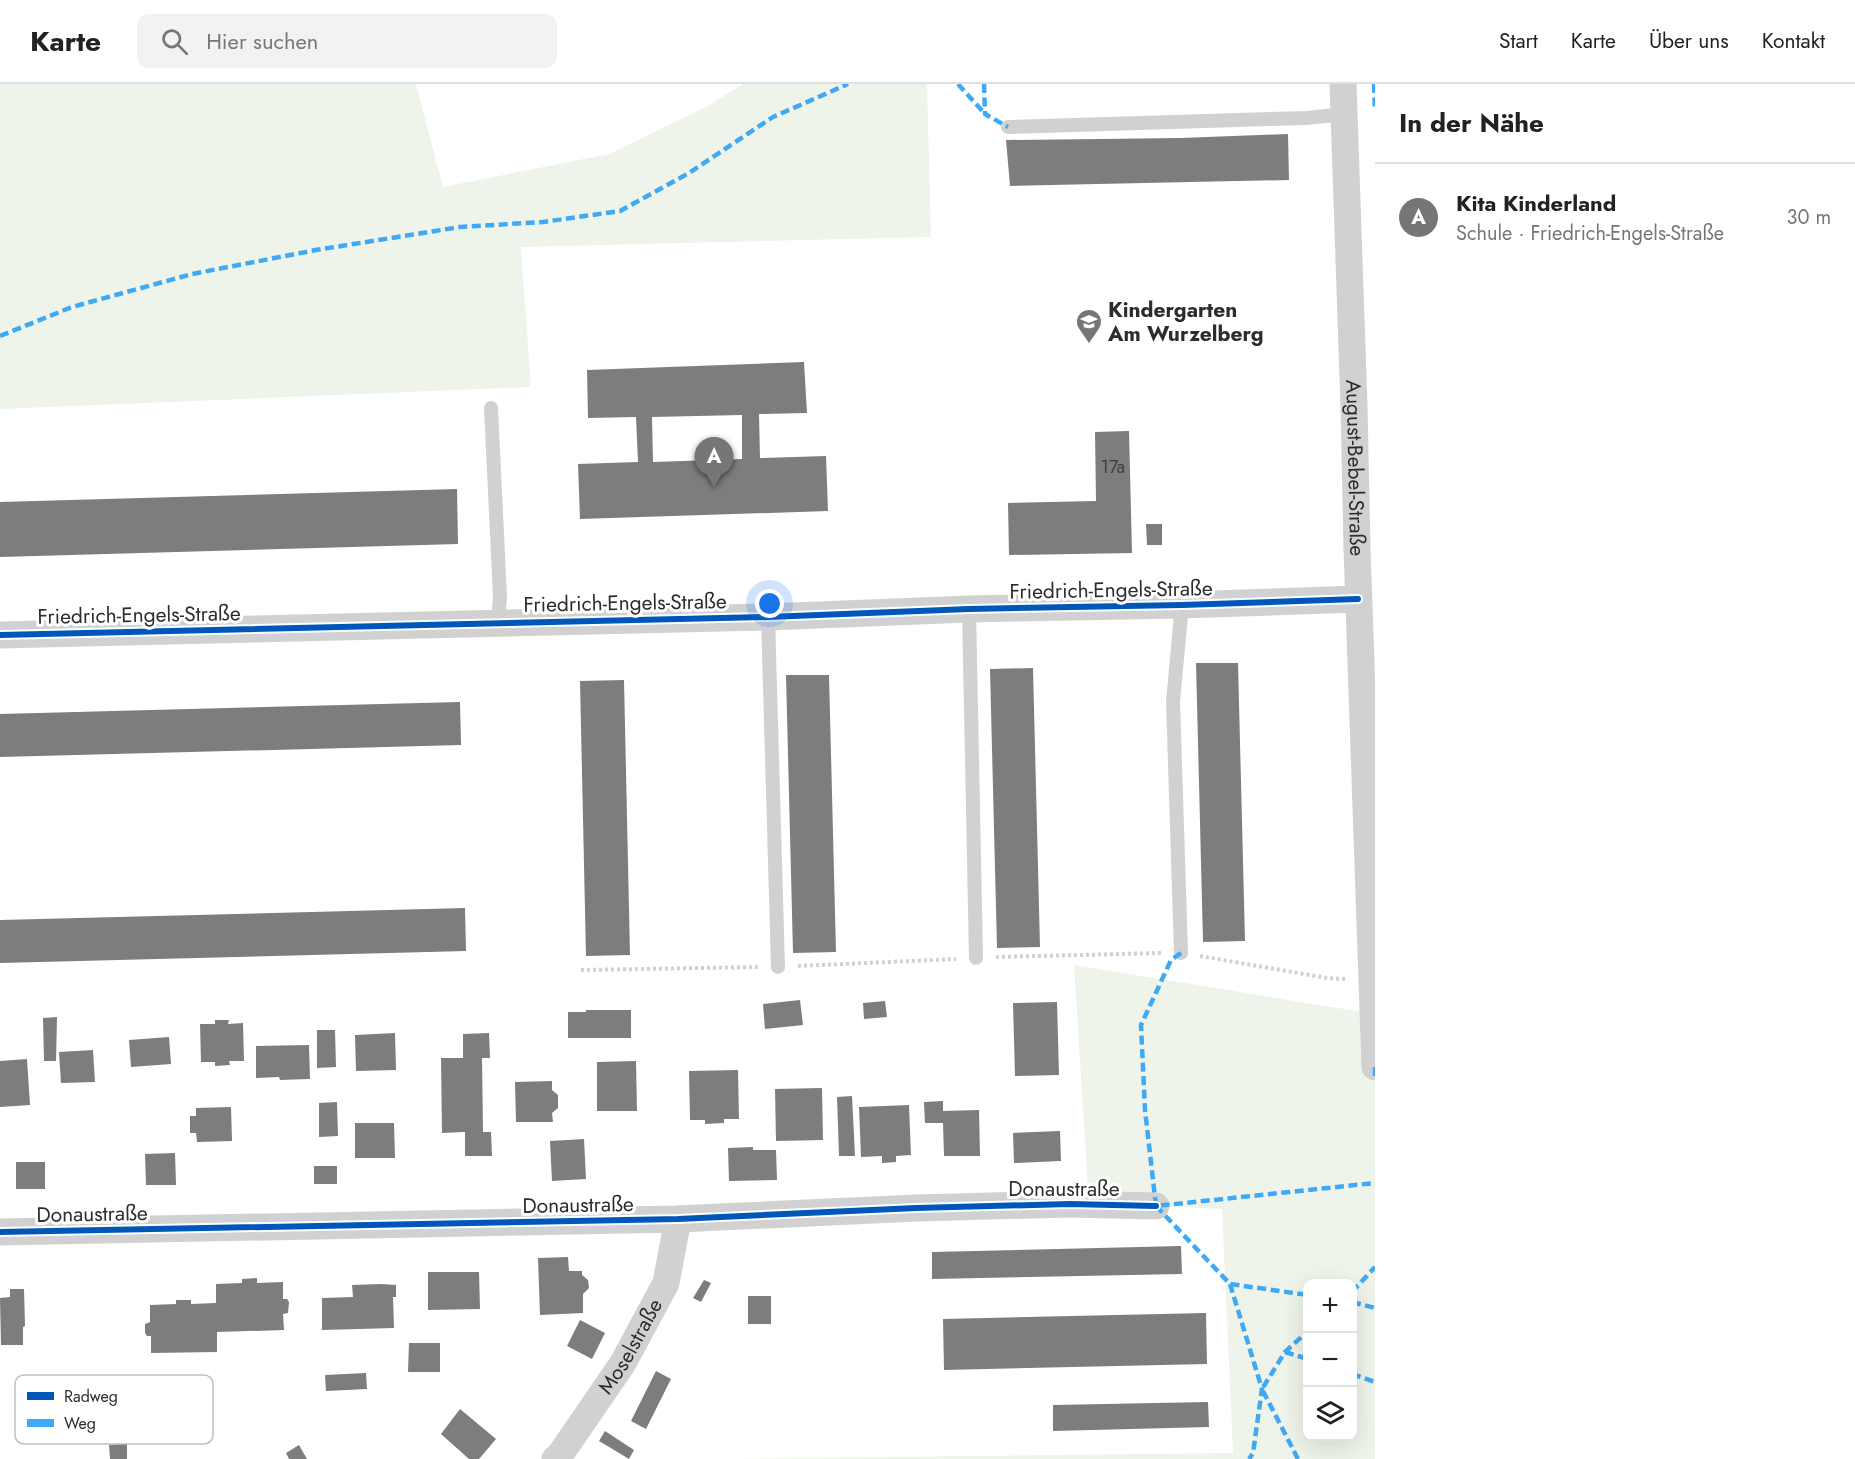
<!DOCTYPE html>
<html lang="de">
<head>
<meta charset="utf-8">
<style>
  :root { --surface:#fff; --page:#f2f2f2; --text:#222; --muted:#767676; --line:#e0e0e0; --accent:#767676 }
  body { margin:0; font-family:Jost,sans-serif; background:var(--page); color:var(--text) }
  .controls { position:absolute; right:18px; bottom:18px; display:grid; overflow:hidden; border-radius:12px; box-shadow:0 6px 24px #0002 }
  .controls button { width:54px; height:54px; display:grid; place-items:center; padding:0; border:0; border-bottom:2px solid var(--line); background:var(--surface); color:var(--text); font:30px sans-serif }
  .you { position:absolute; left:770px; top:520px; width:21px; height:21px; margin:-15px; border:4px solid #fff; border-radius:50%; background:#1a73e8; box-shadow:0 0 0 9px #1a73e833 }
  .badge { display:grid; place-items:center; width:39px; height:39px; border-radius:50%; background:var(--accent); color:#fff; font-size:20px; font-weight:700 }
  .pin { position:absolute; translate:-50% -50px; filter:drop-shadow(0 2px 3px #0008) }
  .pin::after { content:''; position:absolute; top:32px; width:21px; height:18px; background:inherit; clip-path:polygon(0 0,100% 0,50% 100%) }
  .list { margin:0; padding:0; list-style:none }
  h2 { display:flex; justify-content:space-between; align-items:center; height:78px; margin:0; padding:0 24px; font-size:26px }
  h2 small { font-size:20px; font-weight:400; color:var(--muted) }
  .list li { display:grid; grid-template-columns:39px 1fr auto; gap:18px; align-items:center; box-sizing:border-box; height:108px; padding:0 24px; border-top:2px solid var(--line) }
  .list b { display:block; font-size:22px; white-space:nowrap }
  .list p { margin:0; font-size:20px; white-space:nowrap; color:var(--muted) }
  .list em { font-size:20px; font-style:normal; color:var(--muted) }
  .icon { flex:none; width:33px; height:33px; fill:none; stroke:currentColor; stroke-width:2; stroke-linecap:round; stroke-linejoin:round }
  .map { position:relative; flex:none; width:1375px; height:1375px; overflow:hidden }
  header { display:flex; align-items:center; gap:36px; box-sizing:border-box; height:84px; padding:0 30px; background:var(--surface); border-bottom:2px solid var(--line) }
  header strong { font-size:28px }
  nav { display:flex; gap:33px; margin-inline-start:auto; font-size:21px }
  .search { width:420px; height:54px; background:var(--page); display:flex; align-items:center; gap:15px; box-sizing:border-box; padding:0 21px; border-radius:12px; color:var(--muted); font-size:22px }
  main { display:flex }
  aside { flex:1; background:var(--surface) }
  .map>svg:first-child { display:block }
  .green { fill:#eef4e9; fill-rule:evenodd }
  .building { fill:#7d7d7d; fill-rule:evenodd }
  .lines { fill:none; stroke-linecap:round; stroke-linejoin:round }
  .path { stroke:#d1d1d1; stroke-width:4; stroke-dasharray:3 3; stroke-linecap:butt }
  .lane { stroke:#d1d1d1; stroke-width:14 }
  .street { stroke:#d1d1d1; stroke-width:27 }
  .quiet { stroke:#3fa9f5; stroke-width:4.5; stroke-dasharray:9 4.5; stroke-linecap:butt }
  .cycleway-casing { stroke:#fff; stroke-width:10 }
  .cycleway { stroke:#0057b8; stroke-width:6 }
  .labels { text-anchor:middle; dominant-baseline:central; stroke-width:6; stroke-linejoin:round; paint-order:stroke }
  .number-label { font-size:18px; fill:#404040 }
  .poi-label { font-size:21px; font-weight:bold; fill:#2c2c2c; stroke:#fff; text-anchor:start }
  .street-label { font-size:21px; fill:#2c2c2c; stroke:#fff }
  .key { fill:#fff; stroke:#c0c0c0; stroke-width:1.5 }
  .key-label { font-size:16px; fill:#2c2c2c }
</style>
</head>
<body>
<header>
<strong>Karte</strong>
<div class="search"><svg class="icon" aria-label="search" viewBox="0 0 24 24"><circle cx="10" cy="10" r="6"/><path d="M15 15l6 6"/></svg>Hier suchen</div>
<nav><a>Start</a><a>Karte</a><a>Über uns</a><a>Kontakt</a></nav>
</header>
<main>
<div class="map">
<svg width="1375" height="1375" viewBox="0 0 1375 1375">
  <rect width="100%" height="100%" fill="#fff"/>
  <!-- green -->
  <g class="green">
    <path d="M0,0H416L443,103L609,70L706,23L743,0H927L931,153L521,163L531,303L0,325Z"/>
    <path d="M1074,881L1375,930V1375H725L1233,1369L1222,1125L1156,1122H1089ZM1308,1200H1352V1352H1308Z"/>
  </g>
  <!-- building -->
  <g class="building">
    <path d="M1288,50L1289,96L1010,102L1006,56L1181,54Z"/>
    <path d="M804,278L807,329L759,330L760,374L826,372L828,427L580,435L578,380L638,378L636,333L588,334L587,286ZM742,331V375L653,378L652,333Z"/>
    <path d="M1129,347L1132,469L1009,471L1008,419L1096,417L1095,348Z"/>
    <path d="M457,405L458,460L0,473V418Z"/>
    <path d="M1146,440H1162V461H1147Z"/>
    <path d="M1196,579H1238L1245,857L1203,858Z"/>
    <path d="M1033,584L1040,863L997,864L990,585Z"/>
    <path d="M786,591H829L836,868L793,869Z"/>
    <path d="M624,596L630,871L586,872L580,597Z"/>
    <path d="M460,618L461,661L0,673V630Z"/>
    <path d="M465,824L466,867L0,879V836Z"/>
    <path d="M800,916L803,941L765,945L763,920Z"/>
    <path d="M885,917L887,933L864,935L863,919Z"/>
    <path d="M1057,918L1059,991L1015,992L1013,919Z"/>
    <path d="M586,926H631V954H568V928H586Z"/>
    <path d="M57,933L56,977H44L43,934Z"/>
    <path d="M215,936H229L228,940L243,939L244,977H229L230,981L215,982V978H201L200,940H215Z"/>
    <path d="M317,946H335L336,983L317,984Z"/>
    <path d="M395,949L396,986L356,987L355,951Z"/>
    <path d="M489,949L490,974H482L483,1048H491L492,1072H465V1048L442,1049L441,974H463V950Z"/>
    <path d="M169,953L171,980L131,983L129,956Z"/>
    <path d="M309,961L310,995L280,996L279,993L256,994V962Z"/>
    <path d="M93,966L95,998L61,999L59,968Z"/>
    <path d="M27,975L30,1021L0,1023V977Z"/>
    <path d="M636,977L637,1027H597V978Z"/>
    <path d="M738,986L739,1035H724V1039L705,1040V1036H690L689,987Z"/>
    <path d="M552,997V1006L558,1011V1024L552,1029L553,1038H516L515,998Z"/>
    <path d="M822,1004L823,1056L776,1057L775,1005Z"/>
    <path d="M852,1012L855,1072H839L837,1013Z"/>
    <path d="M943,1017V1027L979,1026L980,1072H944L943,1039H925L924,1018Z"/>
    <path d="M337,1018L338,1052L319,1053V1019Z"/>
    <path d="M909,1021L911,1071L896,1072V1078L882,1079V1072L861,1073L859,1023Z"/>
    <path d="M231,1023L232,1057L197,1058L196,1049H190V1032H196V1024Z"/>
    <path d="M355,1039H394L395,1074H355Z"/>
    <path d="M1060,1047L1061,1077L1014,1079L1013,1049Z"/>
    <path d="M584,1055L586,1095L552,1097L550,1057Z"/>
    <path d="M753,1063V1066H776L777,1096L729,1097L728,1064Z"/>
    <path d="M175,1069L176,1101H146L145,1070Z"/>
    <rect x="16" y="1078" width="29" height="27"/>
    <rect x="314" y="1082" width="23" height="18"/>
    <path d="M1181,1162L1182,1190L932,1195V1168Z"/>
    <path d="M568,1173L569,1187H582V1191L588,1196L589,1204L583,1210V1229L540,1231L538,1174Z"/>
    <path d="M428,1188H479L480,1225L428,1226Z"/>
    <path d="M257,1194V1199L283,1198V1215H287L289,1218L288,1229L283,1230L284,1246L217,1248V1268L151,1269V1252H147L145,1249V1240L150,1238V1221L176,1220V1216H191V1220L216,1219V1200L242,1199V1195Z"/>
    <path d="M704,1196L711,1199L701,1218L693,1214Z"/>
    <path d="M381,1200L396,1201V1213H393L394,1244L322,1246V1214L353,1213L352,1201Z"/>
    <path d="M10,1205H24L25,1242L23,1243V1261H1L0,1214L10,1213Z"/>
    <rect x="748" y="1212" width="23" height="28"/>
    <path d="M1206,1229L1207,1280L944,1286L943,1235Z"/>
    <path d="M580,1236L605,1249L592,1275L567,1262Z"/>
    <path d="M409,1259H440V1288H408Z"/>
    <path d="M656,1287L671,1295L646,1345L631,1337Z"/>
    <path d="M366,1289L367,1305L326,1307L325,1291Z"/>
    <path d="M1208,1318L1209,1343L1053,1347V1321Z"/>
    <path d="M460,1325L496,1355L479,1375H469L441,1350Z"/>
    <path d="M605,1347L634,1366L629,1375L599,1357Z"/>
    <path d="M127,1352V1375H110L109,1361L118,1360L117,1353Z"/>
    <path d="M299,1361L307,1375H289L286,1369Z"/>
  </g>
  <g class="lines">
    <!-- path -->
    <g class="path">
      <path d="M1200,872L1327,894L1346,895"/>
      <path d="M996,873L1163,869"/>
      <path d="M798,882L956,875"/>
      <path d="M581,886L758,883"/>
    </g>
    <!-- lane -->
    <g class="lane">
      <path d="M1008,43L1307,34L1344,30"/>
      <path d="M491,324L500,513L498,539"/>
      <path d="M969,525L976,874"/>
      <path d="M768,533L778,883"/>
      <path d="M1181,869L1173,617L1182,521"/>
    </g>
    <!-- street -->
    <g class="street">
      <path id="s1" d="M1343,0L1354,322L1357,464L1375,983"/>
      <path d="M0,551L768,533L969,525L1182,521L1358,515"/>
      <path d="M0,1148L678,1135L916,1124L1070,1120L1156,1122"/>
      <path id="s2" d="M555,1375L560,1371L623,1279L666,1199L678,1135"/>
    </g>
    <!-- quiet -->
    <g class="quiet">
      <path d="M958,0L985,30"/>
      <path d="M984,0L985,30L1008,43"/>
      <path d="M1374,0L1375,27"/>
      <path d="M0,252L72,223L192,190L316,166L460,143L543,138L620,127L689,89L773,33L848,0"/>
      <path d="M1181,869L1171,876L1141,941L1145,1026L1156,1122L1375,1099"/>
      <path d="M1375,983V992"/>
      <path d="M1156,1122L1230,1200L1308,1211"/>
      <path d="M1230,1200L1262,1305L1253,1369L1249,1375"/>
      <path d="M1352,1208L1375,1183"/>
      <path d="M1352,1218L1375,1224"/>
      <path d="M1285,1268L1308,1275"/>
      <path d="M1352,1290L1375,1298"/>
      <path d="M1298,1375L1262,1305L1285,1268L1308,1247"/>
    </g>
    <defs>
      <g id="cycleway">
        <path d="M0,551L768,533L969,525L1182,521L1358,515"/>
        <path d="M0,1148L678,1135L916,1124L1070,1120L1156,1122"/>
      </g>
    </defs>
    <!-- cycleway casing -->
    <use href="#cycleway" class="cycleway-casing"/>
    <!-- cycleway -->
    <use href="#cycleway" class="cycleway"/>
  </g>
  <!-- icons -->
  <defs>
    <symbol id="school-pin" viewBox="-11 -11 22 30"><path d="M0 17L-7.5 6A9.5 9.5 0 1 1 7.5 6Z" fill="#767676" stroke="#fff"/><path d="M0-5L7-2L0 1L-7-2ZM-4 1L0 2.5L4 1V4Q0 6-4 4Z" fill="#fff"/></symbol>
  </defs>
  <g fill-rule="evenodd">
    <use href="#school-pin" x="1074" y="223" width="30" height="40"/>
  </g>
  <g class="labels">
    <!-- number labels -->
    <g class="number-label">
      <text x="1113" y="383">17a</text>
    </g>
    <!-- poi labels -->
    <g class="poi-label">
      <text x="1108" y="226">Kindergarten<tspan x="1108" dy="24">Am Wurzelberg</tspan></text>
    </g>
    <!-- street labels -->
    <g class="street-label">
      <text stroke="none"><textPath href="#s1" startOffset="384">August-Bebel-Straße</textPath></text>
      <text transform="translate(1111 506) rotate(-1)">Friedrich-Engels-Straße</text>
      <text transform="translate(625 519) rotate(-1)">Friedrich-Engels-Straße</text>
      <text transform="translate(139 531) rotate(-1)">Friedrich-Engels-Straße</text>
      <text x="1064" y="1105">Donaustraße</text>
      <text transform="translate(578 1121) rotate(-1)">Donaustraße</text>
      <text transform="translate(92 1130) rotate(-1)">Donaustraße</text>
      <text stroke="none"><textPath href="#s2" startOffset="136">Moselstraße</textPath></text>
    </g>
  </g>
  <!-- legend -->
  <rect x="15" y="1291" width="198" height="69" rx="9" class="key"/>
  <rect x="27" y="1308" width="27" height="8" fill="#0057b8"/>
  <rect x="27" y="1335" width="27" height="8" fill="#3fa9f5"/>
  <g class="key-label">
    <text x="64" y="1318">Radweg</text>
    <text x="64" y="1345">Weg</text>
  </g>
</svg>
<div class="controls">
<button>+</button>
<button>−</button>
<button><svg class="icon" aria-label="layers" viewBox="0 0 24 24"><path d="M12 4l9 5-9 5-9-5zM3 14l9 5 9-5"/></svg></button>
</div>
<div class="you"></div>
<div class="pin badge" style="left:714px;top:403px">A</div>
</div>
<aside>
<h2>In der Nähe<small></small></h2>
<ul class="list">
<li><span class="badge">A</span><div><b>Kita Kinderland</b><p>Schule · Friedrich-Engels-Straße</p></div><em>30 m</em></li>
</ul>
</aside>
</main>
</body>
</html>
